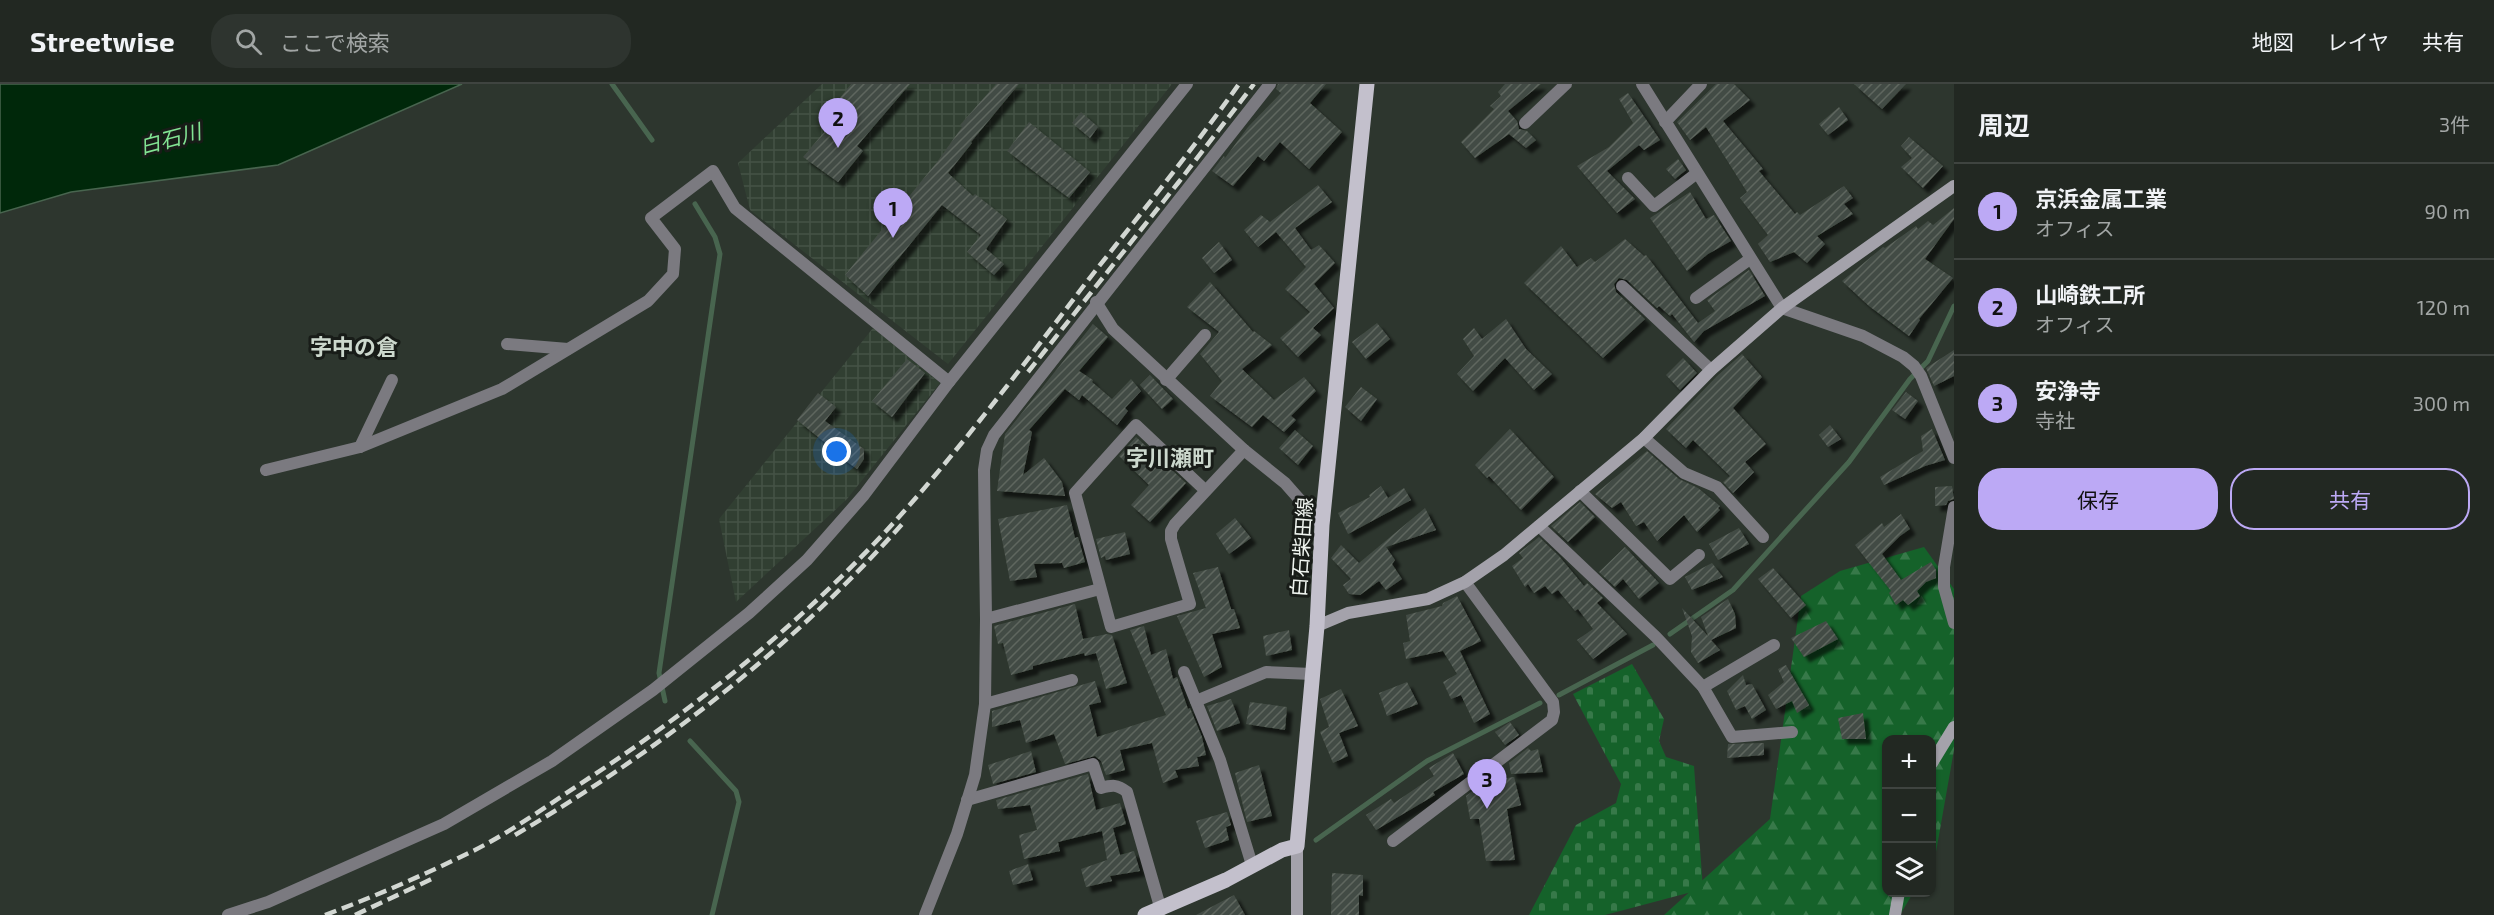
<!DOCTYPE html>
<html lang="ja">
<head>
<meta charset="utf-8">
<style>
  :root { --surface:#222822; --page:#2e342f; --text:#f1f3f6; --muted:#a2a6a5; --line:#3f4440; --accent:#bca9f5 }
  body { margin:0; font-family:"Exo 2","Noto Sans JP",sans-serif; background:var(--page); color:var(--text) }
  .controls { position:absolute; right:18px; bottom:18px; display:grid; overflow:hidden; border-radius:12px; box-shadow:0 2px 4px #0004 }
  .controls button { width:54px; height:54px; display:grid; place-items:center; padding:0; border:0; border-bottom:2px solid var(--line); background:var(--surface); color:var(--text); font:30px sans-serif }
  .you { position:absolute; left:837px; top:368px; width:21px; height:21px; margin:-15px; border:4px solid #fff; border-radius:50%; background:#1a73e8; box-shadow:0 0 0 9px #1a73e833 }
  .badge { display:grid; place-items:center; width:39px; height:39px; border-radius:50%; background:var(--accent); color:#111; font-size:20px; font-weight:700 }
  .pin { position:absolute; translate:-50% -50px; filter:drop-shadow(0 2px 3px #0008) }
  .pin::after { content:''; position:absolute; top:32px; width:21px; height:18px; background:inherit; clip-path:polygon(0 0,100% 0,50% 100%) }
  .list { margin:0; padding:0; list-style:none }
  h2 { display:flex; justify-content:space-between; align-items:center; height:78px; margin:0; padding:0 24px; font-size:26px }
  h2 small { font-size:20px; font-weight:400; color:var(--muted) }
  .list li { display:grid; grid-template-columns:39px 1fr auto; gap:18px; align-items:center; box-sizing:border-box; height:96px; padding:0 24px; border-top:2px solid var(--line) }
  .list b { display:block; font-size:22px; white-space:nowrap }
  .list p { margin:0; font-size:20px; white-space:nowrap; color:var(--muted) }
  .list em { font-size:20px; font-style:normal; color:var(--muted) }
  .actions { display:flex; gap:12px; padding:18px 24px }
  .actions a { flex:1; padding:14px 0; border:2px solid var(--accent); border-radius:24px; text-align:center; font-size:21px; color:var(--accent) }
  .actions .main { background:var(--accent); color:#111 }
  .icon { flex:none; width:33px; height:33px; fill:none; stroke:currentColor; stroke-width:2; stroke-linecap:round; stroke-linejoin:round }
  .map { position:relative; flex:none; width:1954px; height:831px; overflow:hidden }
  header { display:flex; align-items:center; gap:36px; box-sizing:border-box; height:84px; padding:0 30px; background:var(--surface); border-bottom:2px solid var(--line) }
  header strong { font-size:28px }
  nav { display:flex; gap:33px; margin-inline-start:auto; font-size:21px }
  .search { width:420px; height:54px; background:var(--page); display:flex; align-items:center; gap:15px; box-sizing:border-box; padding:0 21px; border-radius:24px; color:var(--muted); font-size:22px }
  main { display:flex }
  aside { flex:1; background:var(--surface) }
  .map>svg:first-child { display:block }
  .industrial { fill:url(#industrial-grid) }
  .forest { fill:url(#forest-firs) }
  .cemetery { fill:url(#cemetery-stones) }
  .water { fill:#00280a; stroke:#48654f; stroke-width:1.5 }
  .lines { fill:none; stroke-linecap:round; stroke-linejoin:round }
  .stream { stroke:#48654f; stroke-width:5 }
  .building { fill:url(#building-hatch); filter:url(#shadow) }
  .street { stroke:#7b7a80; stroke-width:12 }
  .secondary { stroke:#a4a2ab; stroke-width:12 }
  .primary { stroke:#c3c0cc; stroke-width:15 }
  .rail { stroke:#d2d7d2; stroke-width:4.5; stroke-dasharray:12 6; stroke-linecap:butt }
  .labels { text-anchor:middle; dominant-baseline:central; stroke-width:6; stroke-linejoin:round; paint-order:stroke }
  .street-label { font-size:20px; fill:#eff4ef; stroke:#181c18 }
  .water-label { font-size:21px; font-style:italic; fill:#82e493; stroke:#181c18 }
  .quarter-label { font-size:22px; font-weight:bold; fill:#ccd8cd; stroke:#181c18 }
</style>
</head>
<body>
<header>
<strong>Streetwise</strong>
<div class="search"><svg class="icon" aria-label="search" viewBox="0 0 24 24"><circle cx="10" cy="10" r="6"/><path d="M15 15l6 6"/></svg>ここで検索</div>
<nav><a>地図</a><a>レイヤ</a><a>共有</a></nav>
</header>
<main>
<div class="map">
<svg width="1954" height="831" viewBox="0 0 1954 831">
  <defs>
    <pattern id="industrial-grid" width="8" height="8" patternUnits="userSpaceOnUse" patternTransform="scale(1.5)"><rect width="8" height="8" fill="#313f32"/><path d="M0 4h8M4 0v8" fill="none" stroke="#455246"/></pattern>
    <pattern id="forest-firs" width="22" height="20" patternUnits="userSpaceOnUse" patternTransform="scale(1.5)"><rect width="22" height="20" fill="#15622a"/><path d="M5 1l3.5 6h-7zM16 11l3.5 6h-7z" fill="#377949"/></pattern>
    <pattern id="cemetery-stones" width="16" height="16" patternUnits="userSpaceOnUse" patternTransform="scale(1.5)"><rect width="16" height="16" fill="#15622a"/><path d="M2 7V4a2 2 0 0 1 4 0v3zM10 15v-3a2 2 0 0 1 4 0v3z" fill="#377949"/></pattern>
    <pattern id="building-hatch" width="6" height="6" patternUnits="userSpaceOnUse" patternTransform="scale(1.5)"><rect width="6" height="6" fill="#434c44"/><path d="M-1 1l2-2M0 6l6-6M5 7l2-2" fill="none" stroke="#5e665f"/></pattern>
    <filter id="shadow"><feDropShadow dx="5.5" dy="5.5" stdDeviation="1.5" flood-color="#0009"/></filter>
  </defs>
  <rect width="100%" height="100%" fill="#2d362e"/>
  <!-- industrial -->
  <g class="industrial">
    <path d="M822,0H1172L948,280L750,126L738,79Z"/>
    <path d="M873,244L940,299L847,415L736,518L719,435Z"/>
  </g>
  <!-- forest -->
  <path class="forest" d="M1924,463L1954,505V666L1936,768L1932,776V656H1886V808L1913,809L1900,831H1664L1770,735L1801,512L1840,487Z"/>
  <!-- cemetery -->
  <path class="cemetery" d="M1632,580L1664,635L1659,657L1666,673L1694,682L1703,805L1605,831H1529L1576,741L1616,719L1621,700L1573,610Z"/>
  <!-- water -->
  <path class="water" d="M0,0H462L278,81L71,108L0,129Z"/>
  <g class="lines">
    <!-- stream -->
    <g class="stream">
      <path d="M612,0L652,56"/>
      <path d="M1670,550L1733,506L1849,378L1910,295L1928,277L1954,222"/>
      <path d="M1559,611L1653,561"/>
      <path d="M665,617L659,589L720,170L715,153L695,120"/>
      <path d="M690,657L736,707L739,718L712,831"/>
      <path d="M1316,756L1427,677L1540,619"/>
    </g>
  </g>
  <!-- building -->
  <g class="building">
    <path d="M851,0H910L857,62L863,67L838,98L803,73L843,26L835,20Z"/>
    <path d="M996,0H1019L971,58L972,59L948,89L973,112L975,110L1007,135L986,165L1004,180L994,191L967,168L981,151L942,121L868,212L845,191L937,78L962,43L960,41Z"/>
    <path d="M1278,0H1326L1310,19L1342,48L1309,85L1280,58L1264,77L1258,72L1233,102L1212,87L1224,72L1225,74L1248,43L1281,9L1276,5Z"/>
    <path d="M1505,0H1541L1508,27L1517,37L1519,45L1527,47L1536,56L1526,64L1509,50L1475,74L1461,58L1494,25L1490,22L1501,12L1498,8Z"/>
    <path d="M1716,0H1734L1750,16L1723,37L1763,85L1759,87L1795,130L1797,128L1800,131L1844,102L1853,114L1844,120L1853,130L1817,152L1825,160L1807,179L1794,168L1770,178L1758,160L1768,151L1740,114L1747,108L1706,43L1690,56L1677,38Z"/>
    <path d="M1854,0H1906L1882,25Z"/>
    <path d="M1628,9L1660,56L1644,66L1639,61L1607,87L1635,115L1617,129L1577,82L1609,63L1633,39L1619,15Z"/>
    <path d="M1839,23L1848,36L1828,51L1819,40Z"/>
    <path d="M1081,28L1098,43L1090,54L1072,39Z"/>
    <path d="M1029,38L1090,88L1069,114L1007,67Z"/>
    <path d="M1909,53L1943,82L1923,104L1901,83L1912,74L1901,62Z"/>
    <path d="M1678,75L1686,86L1675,95L1666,85Z"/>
    <path d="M1318,101L1332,118L1295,144L1311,166L1319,161L1335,179L1314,200L1334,224L1313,244L1321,251L1298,273L1280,254L1310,228L1285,205L1306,183L1276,148L1258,163L1244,146L1261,131L1270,138Z"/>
    <path d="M1690,108L1706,135L1714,131L1731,157L1708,170L1687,187L1650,134Z"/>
    <path d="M1954,124V135L1925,175L1953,194L1919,235L1920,236L1909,252L1869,222L1842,197L1883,163L1885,164L1916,142L1918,145L1928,137L1933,141Z"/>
    <path d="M1625,155L1644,172L1646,171L1698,239L1715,227L1707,216L1749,186L1765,212L1704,247L1694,258L1672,230L1670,232L1659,222L1657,224L1627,196L1619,194L1614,200L1616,208L1645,235L1603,274L1524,199L1561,162L1577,183L1591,174L1595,178Z"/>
    <path d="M1219,158L1232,176L1214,189L1202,174Z"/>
    <path d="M1210,198L1253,248L1254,247L1272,261L1242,285L1274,316L1304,293L1316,307L1291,332L1296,336L1284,348L1263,331L1252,343L1210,312L1222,297L1200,270L1219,248L1187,223Z"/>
    <path d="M1506,235L1526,265L1552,290L1534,306L1505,274L1473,307L1457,290L1474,272L1463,255L1474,244L1482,255Z"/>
    <path d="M1377,239L1390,255L1366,275L1352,258Z"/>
    <path d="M1093,240L1108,253L1079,287L1093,296L1092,298L1112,315L1131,295L1141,307L1125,324L1128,327L1117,341L1082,311L1079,316L1065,305L1029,346L1032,348L1023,391L1044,374L1062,398L1065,412L997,407L1005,350Z"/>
    <path d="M1954,266V292L1934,302L1926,284Z"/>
    <path d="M1742,270L1762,293L1733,324L1766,360L1745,378L1754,388L1733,409L1723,398L1730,392L1693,356L1686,364L1666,345L1717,292Z"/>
    <path d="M1683,274L1697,289L1680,306L1666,291Z"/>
    <path d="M907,275L925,289L892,333L872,317Z"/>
    <path d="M1150,291L1173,315L1162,325L1140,301Z"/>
    <path d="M1361,303L1377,315L1361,337L1345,323Z"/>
    <path d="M1906,308L1918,317L1905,335L1892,326Z"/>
    <path d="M818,309L836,323L825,337L864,365V375L857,385L826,363L828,361L797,336Z"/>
    <path d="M1830,341L1841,355L1828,363L1819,351Z"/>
    <path d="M1510,345L1554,393L1521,426L1489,392L1487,394L1475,381Z"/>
    <path d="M1932,345L1945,376L1925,382L1884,401L1880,393L1923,367L1921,352Z"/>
    <path d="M1295,346L1313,362L1298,381L1279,364Z"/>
    <path d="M1136,353L1186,399L1150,438L1131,421L1149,401L1119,372Z"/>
    <path d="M1647,367L1679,395L1698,404L1720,422L1718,424L1720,426L1697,448L1684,431L1657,457L1644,438L1636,442L1621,418L1612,424L1595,410Z"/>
    <path d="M1381,402L1388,414L1404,404L1411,416L1348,450L1338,429L1370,413L1369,411Z"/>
    <path d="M1952,402L1954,415L1948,417L1946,421L1935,422V403Z"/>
    <path d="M1580,418L1595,433L1568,458L1551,442Z"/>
    <path d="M1067,421L1075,454L1078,453L1085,478L1064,484L1062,479L1034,480L1037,493L1010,497L998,435Z"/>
    <path d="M1425,424L1436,446L1386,463L1395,476L1392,480L1402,495L1386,506L1379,497L1360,511L1349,510L1343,501L1351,495L1331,474L1341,461L1359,479Z"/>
    <path d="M1901,430L1910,445L1900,452L1882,470L1901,496L1931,478L1936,486V494L1926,498L1917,507L1920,512L1908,521L1903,516L1896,521L1889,509L1891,507L1855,461L1882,439L1884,443Z"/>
    <path d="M1235,434L1251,454L1229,470L1216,450Z"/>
    <path d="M1739,444L1749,460L1718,476L1709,460Z"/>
    <path d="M1125,448L1130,470L1106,476L1105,472L1101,474L1096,455Z"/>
    <path d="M1539,453L1559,472L1584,502L1587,499L1603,514L1597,519L1627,550L1593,575L1577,556L1593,545L1578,525L1575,527L1558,506L1552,510L1545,502L1534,509L1528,500L1525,503L1512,482L1523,474L1519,469Z"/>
    <path d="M1625,463L1659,499L1639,515L1623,495L1615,503L1599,488Z"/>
    <path d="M1712,479L1723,493L1692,506L1685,493Z"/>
    <path d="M1218,483L1231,525H1234L1240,544L1212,550L1222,583L1204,593L1177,532L1206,524L1193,489Z"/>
    <path d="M1773,484L1806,521L1791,534L1758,495Z"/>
    <path d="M1457,512L1481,557L1460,567L1490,630L1474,639L1461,611L1451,615L1443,598L1457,590L1443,567L1406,575L1403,559L1410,557L1406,531L1442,522L1443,519Z"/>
    <path d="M1728,515L1735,530L1736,544L1711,556L1720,566L1698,579L1691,568L1692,552L1682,524L1708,552L1701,533Z"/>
    <path d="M1075,520L1083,555L1107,550L1112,551L1127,599L1106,605L1096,569L1085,572L1084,569L1033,582V585L1011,591L1003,559L998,560L994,542Z"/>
    <path d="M1826,537L1838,555L1804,573L1791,554Z"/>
    <path d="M1144,542L1151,571L1166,565L1173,595L1177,593L1188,625L1190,624L1202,653L1206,671L1197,673L1199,682L1175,686L1178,693L1163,699L1152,659L1120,666L1125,686L1106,691L1101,677L1095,672L1065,680L1054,650L1026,659L1020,636L992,643V627L1095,597L1101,618L1089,621L1097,653L1166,631L1130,546Z"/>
    <path d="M1289,546L1292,566L1266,572L1263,552Z"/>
    <path d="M1786,581L1809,621L1797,629L1792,617L1776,625L1768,611L1784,598L1778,585Z"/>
    <path d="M1743,591L1746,601L1752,600L1766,626L1752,635L1745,622L1736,626L1727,607Z"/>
    <path d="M1407,598L1418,620L1387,632L1379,609Z"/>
    <path d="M1341,605L1358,642L1339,649L1348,672L1333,679L1320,648L1329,643L1320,615Z"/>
    <path d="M1231,615L1240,639L1217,647L1207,622Z"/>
    <path d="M1250,618L1287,623L1285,646L1246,640Z"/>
    <path d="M1863,629L1866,655H1842L1838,634Z"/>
    <path d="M1510,638L1519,651L1505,661L1495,648Z"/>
    <path d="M1764,659V671L1727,674L1728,660Z"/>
    <path d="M1528,664L1531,667L1538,665L1543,688L1511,690L1509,679Z"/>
    <path d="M1031,667L1036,688L993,700L988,681Z"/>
    <path d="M1453,669L1464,690L1433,708L1435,711L1376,746L1366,731L1391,715L1394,719L1434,692L1429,684Z"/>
    <path d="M1259,681L1272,732L1247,738L1235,689Z"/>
    <path d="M1088,690L1096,726L1120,719L1126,740L1113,744L1120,771L1134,767L1140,787L1110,792L1112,797L1086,803L1081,785L1107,776L1102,747L1058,758L1060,767L1024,775L1019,751L1037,746L1030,721L998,725L996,716Z"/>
    <path d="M1514,693L1521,721L1507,725L1515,776L1486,777L1479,735H1470L1466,712L1486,697Z"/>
    <path d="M1227,728L1231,741L1226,743L1229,756L1205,764L1196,737Z"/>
    <path d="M1028,780L1033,796L1013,801L1009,787Z"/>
    <path d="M1332,789L1363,791V812L1359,811V831H1331Z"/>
    <path d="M1234,811L1245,831H1196Z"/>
  </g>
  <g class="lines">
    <!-- street -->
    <g class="street">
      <path d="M1642,0L1782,224L1863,252L1903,273L1914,282L1921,292L1954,374"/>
      <path d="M1665,38L1701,0"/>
      <path d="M1525,39L1566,0"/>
      <path d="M1628,94L1654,122L1697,89"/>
      <path d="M1622,202L1711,286"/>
      <path d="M1696,214L1750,175"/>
      <path d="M1096,218L1113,245L1244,366L1285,399L1322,441"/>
      <path d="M507,260L568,265"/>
      <path d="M1166,296L1205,251"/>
      <path d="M1644,354L1684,389L1717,403L1763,453"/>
      <path d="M360,363L392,296"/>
      <path d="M266,386L360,363L502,305L648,217L673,190L675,165L651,134L713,87L735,124L949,298"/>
      <path d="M1206,407L1136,341L1075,409L1111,543L1190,520L1171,455V447L1175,440L1244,366"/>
      <path d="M1580,407L1670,495L1699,471"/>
      <path d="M1954,423L1944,483V503L1954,539"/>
      <path d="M1539,442L1656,553L1703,603L1732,653L1792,648"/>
      <path d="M986,535L1100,505"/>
      <path d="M1184,588L1220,676L1252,781"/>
      <path d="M1703,603L1774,561"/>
      <path d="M1196,617L1266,588L1312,590"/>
      <path d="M985,620L1072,596"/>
      <path d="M967,716L1093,680L1101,704C1112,701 1117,700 1127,708L1161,826"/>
      <path d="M1393,757L1552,636L1554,628L1553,618L1465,498"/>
      <path d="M228,831L268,818L444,740L552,677L653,606L749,529L807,476L864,411L949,298L1187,0"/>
      <path d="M925,831L957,750L975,691L985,620L986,535L984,386L987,366L994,351L1270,0"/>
    </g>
    <!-- secondary -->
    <g class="secondary">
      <path d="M1317,542L1348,529L1428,515L1465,498L1504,471L1644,354L1711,286L1782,224L1954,102"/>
      <path d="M1932,679L1954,643"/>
      <path d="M1297,831V762"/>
      <path d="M1895,831L1899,808"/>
    </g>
    <!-- primary -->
    <path class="primary" d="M1145,831L1226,796L1282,766L1297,762L1317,542L1322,441L1367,0"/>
    <!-- rail -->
    <g class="rail">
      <path d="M1028,288L1178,99L1254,0"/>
      <path d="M515,751C660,666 792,564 904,438"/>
      <path d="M325,831C376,812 426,790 475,766C510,748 544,724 577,702C703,620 823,522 921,408C978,341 1032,270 1085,200C1137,134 1191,68 1239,0"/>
      <path d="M355,831L436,793"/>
    </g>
  </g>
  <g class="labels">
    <!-- street labels -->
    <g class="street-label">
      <text transform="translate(1301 463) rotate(-86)">白石柴田線</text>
    </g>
    <!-- water labels -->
    <g class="water-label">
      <text transform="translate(170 54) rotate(-15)">白石川</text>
    </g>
    <!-- quarter labels -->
    <g class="quarter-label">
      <text x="354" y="262">字中の倉</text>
      <text x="1170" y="373">字川瀬町</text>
    </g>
  </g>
</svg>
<div class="controls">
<button>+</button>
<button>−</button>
<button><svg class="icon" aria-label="layers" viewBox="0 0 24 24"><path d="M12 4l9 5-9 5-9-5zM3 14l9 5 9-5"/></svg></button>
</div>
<div class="you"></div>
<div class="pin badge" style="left:893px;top:154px">1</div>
<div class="pin badge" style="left:838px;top:64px">2</div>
<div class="pin badge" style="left:1487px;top:725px">3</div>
</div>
<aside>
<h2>周辺<small>3件</small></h2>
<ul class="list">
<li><span class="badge">1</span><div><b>京浜金属工業</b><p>オフィス</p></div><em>90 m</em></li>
<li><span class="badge">2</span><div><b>山崎鉄工所</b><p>オフィス</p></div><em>120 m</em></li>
<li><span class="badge">3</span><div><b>安浄寺</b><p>寺社</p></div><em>300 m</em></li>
</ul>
<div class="actions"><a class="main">保存</a><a>共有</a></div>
</aside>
</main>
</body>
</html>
